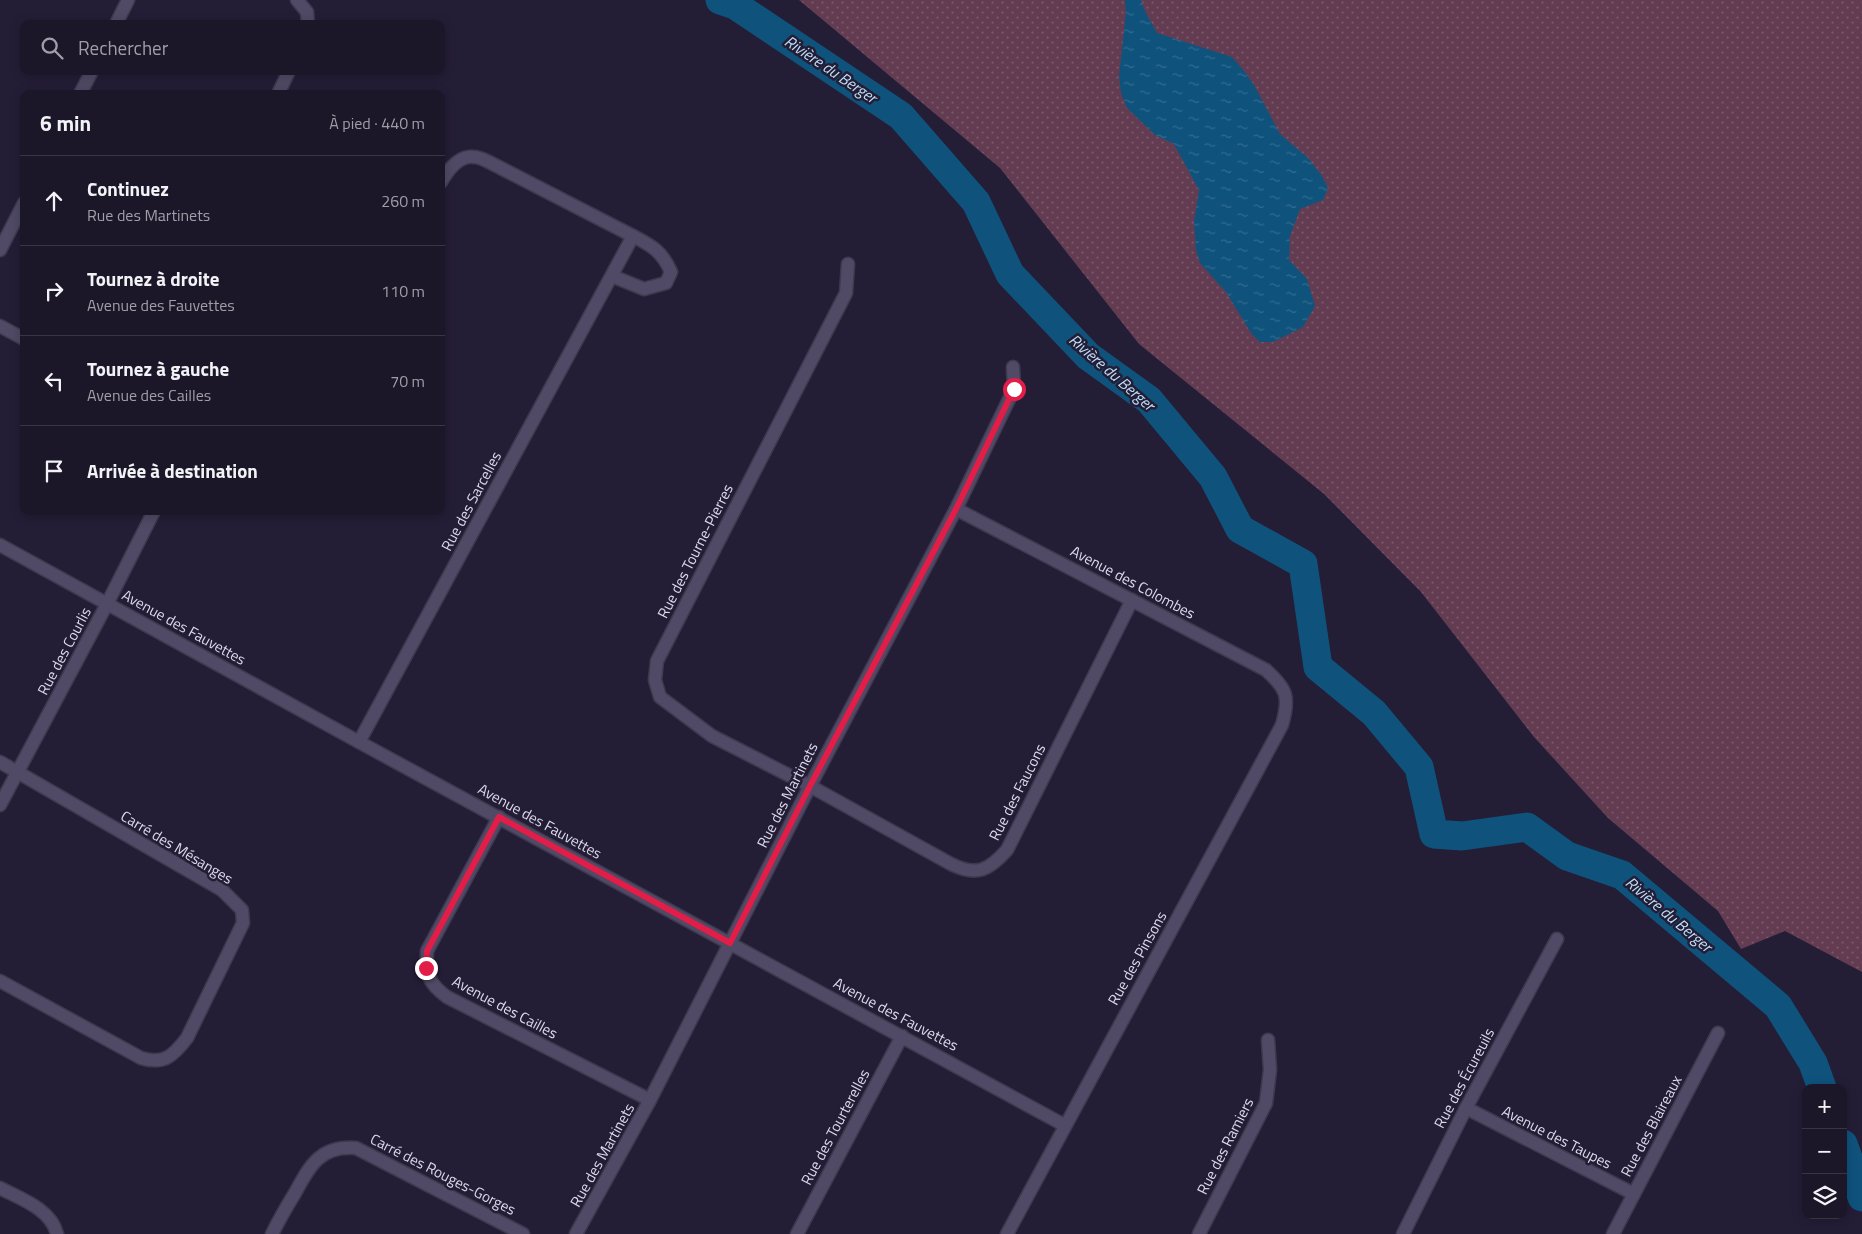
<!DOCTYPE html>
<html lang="fr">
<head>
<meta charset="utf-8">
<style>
  :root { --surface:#1b1628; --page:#282334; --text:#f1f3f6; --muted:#a09fa8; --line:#393545 }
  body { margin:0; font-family:"Titillium Web",sans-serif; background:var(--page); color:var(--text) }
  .controls { position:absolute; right:15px; bottom:15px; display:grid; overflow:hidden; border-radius:10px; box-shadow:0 2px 12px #0003 }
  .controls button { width:45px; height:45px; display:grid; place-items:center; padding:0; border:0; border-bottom:1px solid var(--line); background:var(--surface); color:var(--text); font:25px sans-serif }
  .stop { position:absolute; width:15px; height:15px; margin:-11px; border:4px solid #e11d48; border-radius:50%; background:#fff }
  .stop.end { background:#e11d48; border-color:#fff; box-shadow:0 1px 5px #0008 }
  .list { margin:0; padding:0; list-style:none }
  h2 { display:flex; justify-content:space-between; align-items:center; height:65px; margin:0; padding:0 20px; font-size:21px }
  h2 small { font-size:16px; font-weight:400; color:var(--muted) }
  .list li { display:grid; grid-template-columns:32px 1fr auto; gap:15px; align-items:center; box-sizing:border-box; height:90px; padding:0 20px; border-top:1px solid var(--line) }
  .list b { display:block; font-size:19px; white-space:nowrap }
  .list p { margin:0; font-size:16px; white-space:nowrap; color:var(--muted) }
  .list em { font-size:16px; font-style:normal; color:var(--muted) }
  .icon { flex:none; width:28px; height:28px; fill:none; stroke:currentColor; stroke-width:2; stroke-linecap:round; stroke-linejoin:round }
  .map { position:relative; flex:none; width:1862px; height:1234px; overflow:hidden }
  .search { position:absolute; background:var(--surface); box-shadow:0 2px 12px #0003; left:20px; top:20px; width:425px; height:55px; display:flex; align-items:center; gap:12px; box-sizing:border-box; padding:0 18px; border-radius:10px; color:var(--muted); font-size:19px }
  .panel { position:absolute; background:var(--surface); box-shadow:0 2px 12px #0003; left:20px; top:90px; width:425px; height:425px; border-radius:10px }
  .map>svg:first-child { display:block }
  .grass { fill:url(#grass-dots) }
  .water { fill:url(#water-ripples) }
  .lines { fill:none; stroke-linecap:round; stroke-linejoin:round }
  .river { stroke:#0f537d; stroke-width:29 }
  .street-casing { stroke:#3f394e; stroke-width:15 }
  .street { stroke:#504a66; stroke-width:12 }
  .route { stroke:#e11d48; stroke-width:6 }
  .labels { text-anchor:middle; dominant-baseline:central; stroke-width:5; stroke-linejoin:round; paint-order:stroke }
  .street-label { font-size:15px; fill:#ddd9eb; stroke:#241d36 }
  .water-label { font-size:16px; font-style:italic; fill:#bfdff9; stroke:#241d36 }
</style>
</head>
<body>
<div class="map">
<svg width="1862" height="1234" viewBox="0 0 1862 1234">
  <defs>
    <pattern id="grass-dots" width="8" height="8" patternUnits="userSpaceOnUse" patternTransform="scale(1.25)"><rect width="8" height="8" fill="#633c52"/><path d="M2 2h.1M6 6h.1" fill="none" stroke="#79586b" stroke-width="1.8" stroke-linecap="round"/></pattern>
    <pattern id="water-ripples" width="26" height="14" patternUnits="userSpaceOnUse" patternTransform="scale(1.25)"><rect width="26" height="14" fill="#0f537d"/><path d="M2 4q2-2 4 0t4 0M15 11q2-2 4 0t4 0" fill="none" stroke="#326b90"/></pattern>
  </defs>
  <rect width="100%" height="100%" fill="#241d36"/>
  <!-- grass -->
  <path class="grass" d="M799,0H1862V972L1785,931L1741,949L1718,911L1608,818L1534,737L1421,592L1324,494L1139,344L1000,168Z"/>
  <!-- water -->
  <path class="water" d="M1125,0H1141L1144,9L1157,33L1232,57L1245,72L1254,85L1280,134L1308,158L1322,176L1328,188L1323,200L1300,209L1290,236L1289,260L1307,279L1315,306L1303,327L1273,342H1260L1251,333L1226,292L1200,263L1196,250L1194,222L1199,190L1174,144L1155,135L1127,108L1121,93L1119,76L1126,12Z"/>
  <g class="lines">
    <!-- river -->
    <g class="river">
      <path d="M720,0L735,5L901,116L976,202L1010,274L1088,356L1149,400L1213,477L1240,529L1303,564L1318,667L1374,713L1419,767L1434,834L1462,836L1527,827L1567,856L1622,875L1778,1006L1813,1063L1822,1088"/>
      <path d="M1843,1144L1862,1197"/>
    </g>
    <defs>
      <g id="street">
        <path d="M297,0L307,12L308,24"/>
        <path d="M116,24L128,0"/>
        <path d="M80,94L92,71"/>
        <path d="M278,94L289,71"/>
        <path d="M0,250L24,203"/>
        <path d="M848,264L846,293L657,661L655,680L660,697L712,736L810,786L951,864C977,877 989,870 1007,850L1132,600"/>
        <path d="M612,276L644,289L666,283L671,272C662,251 652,246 633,236"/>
        <path d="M0,326L24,339"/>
        <path d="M956,509L1266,670C1287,689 1290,697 1282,725L1007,1234"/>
        <path d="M0,545L359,742L1064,1125"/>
        <path d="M359,742L633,236L489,162C485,160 479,157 474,157C459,155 448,170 441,182"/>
        <path d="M0,762L222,890L242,910L243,923L187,1038C173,1056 164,1065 141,1058L0,981"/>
        <path d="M0,805L107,604L154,511"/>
        <path d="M499,817L427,951C426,975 428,983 447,997L650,1100"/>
        <path d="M1466,1108L1634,1194"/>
        <path d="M0,1188C21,1199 51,1209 57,1234"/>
        <path d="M272,1234C279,1220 287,1206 295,1193C310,1165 321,1145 356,1148L523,1234"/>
        <path d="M576,1234L650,1100L810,786L956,509L1014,389L1013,367"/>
        <path d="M797,1234L902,1036"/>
        <path d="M1199,1234L1266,1103L1270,1070L1268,1040"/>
        <path d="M1403,1234L1466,1108L1557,939"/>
        <path d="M1613,1234L1718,1033"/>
      </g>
    </defs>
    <!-- street casing -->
    <use href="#street" class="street-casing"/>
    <!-- street -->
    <use href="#street" class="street"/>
  </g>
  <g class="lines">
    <!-- route -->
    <path class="route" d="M426,968L427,951L499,817L730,943L810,786L956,509L1014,389"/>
  </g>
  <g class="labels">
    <!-- street labels -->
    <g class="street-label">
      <text transform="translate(471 501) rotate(-62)">Rue des Sarcelles</text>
      <text transform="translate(695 551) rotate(-63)">Rue des Tourne-Pierres</text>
      <text transform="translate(1133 582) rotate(28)">Avenue des Colombes</text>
      <text transform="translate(184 627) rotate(29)">Avenue des Fauvettes</text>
      <text transform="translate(64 651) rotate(-62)">Rue des Courlis</text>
      <text transform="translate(1017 792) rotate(-63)">Rue des Faucons</text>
      <text transform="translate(787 795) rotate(-63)">Rue des Martinets</text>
      <text transform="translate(540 821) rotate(29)">Avenue des Fauvettes</text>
      <text transform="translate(177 847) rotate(31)">Carré des Mésanges</text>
      <text transform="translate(1137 958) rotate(-61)">Rue des Pinsons</text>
      <text transform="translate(505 1007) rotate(28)">Avenue des Cailles</text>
      <text transform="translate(896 1014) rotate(28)">Avenue des Fauvettes</text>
      <text transform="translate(1464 1078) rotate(-62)">Rue des Écureuils</text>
      <text transform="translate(1651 1126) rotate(-62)">Rue des Blaireaux</text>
      <text transform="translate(835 1127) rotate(-62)">Rue des Tourterelles</text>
      <text transform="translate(1557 1137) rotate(27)">Avenue des Taupes</text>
      <text transform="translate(1225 1146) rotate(-63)">Rue des Ramiers</text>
      <text transform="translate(602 1155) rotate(-61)">Rue des Martinets</text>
      <text transform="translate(443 1174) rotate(27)">Carré des Rouges-Gorges</text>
    </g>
    <!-- water labels -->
    <g class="water-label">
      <text transform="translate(831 69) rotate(34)">Rivière du Berger</text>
      <text transform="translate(1112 372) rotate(41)">Rivière du Berger</text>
      <text transform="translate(1669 914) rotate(40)">Rivière du Berger</text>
    </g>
  </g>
</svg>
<div class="controls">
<button>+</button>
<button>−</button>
<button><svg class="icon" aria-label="layers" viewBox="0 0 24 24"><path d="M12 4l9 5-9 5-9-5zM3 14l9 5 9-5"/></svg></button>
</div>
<div class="stop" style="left:1014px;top:389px"></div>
<div class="stop end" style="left:426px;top:968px"></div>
<div class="search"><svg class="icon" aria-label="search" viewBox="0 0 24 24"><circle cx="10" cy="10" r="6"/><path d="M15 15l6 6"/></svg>Rechercher</div>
<section class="panel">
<h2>6 min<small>À pied · 440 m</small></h2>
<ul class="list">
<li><svg class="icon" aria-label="ahead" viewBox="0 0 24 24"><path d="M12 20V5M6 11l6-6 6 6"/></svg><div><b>Continuez</b><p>Rue des Martinets</p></div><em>260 m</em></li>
<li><svg class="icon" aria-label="right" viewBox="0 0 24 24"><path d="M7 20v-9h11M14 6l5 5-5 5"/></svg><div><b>Tournez à droite</b><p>Avenue des Fauvettes</p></div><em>110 m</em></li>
<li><svg class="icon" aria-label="left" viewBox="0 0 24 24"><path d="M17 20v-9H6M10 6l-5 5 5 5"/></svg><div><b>Tournez à gauche</b><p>Avenue des Cailles</p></div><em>70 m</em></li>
<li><svg class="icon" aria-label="arrive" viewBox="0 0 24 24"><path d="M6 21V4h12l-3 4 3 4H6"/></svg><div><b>Arrivée à destination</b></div></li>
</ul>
</section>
</div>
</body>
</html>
